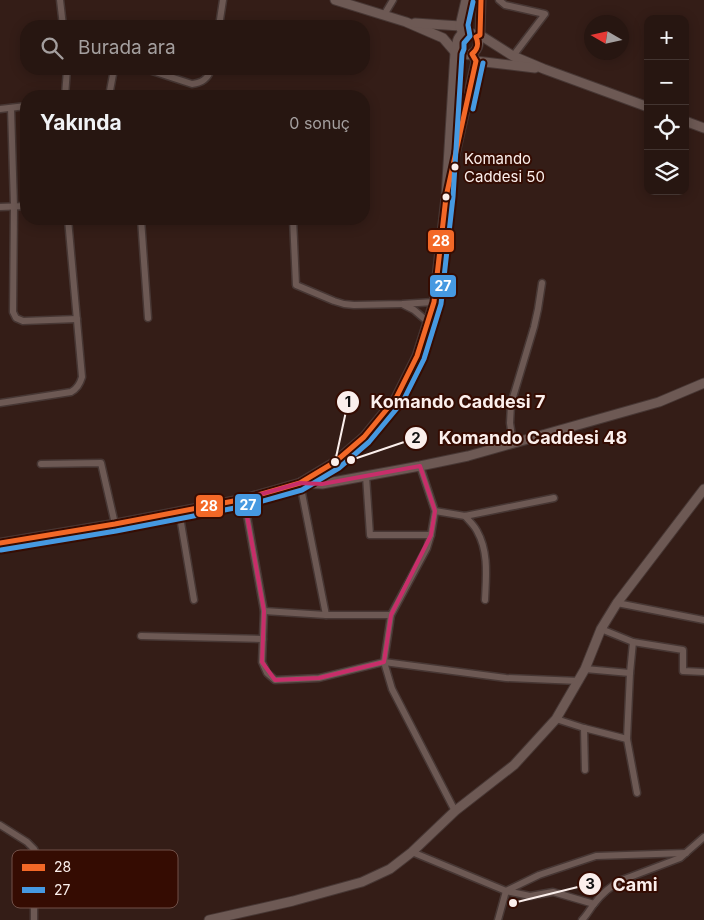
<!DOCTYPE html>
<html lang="tr">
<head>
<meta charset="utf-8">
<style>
  :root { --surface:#271611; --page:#33231f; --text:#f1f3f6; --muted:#a49f9f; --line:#433531 }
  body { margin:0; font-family:Inter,sans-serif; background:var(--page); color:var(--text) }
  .controls { position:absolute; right:15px; top:15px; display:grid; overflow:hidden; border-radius:10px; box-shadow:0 2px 12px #0003 }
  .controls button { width:45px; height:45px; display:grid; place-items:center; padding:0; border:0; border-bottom:1px solid var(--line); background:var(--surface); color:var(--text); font:25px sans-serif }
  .compass { position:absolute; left:584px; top:15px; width:45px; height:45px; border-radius:50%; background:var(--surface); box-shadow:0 2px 12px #0003; rotate:279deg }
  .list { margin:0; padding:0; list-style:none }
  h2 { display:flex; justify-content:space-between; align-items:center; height:65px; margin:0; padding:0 20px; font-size:21px }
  h2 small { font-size:16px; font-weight:400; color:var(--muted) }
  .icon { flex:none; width:28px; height:28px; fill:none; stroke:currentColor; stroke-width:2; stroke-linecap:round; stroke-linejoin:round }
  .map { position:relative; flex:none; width:704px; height:920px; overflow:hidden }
  .search { position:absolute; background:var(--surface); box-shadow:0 2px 12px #0003; left:20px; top:20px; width:350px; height:55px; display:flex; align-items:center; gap:12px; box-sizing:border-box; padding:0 18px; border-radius:20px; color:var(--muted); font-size:19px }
  .panel { position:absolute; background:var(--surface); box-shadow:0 2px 12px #0003; left:20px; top:90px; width:350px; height:135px; border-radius:20px }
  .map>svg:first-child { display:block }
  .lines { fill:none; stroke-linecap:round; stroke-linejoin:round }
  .minor-casing { stroke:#473734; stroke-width:9 }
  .tertiary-casing { stroke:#473734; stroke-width:11 }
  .minor { stroke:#6d5954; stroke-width:6 }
  .tertiary { stroke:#6d5954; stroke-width:9 }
  .bus-1-casing { stroke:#350c02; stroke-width:9 }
  .bus-2-casing { stroke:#350c02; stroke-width:9 }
  .bus-1 { stroke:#f36827; stroke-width:5 }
  .bus-2 { stroke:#4699e1; stroke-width:5 }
  .marked { fill:none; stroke:#c82e6a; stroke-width:4; stroke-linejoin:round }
  .bus-dot { fill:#fbefec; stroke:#350c02; stroke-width:2 }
  .labels { text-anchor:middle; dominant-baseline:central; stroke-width:4; stroke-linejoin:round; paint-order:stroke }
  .bus-label { font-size:15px; fill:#fbefec; stroke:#350c02; text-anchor:start }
  .key { fill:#350c02; stroke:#705048; stroke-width:1 }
  .key-label { font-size:14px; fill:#fbefec }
  .leader { fill:none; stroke:#fbefec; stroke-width:2 }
  .callout-dot { fill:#fbefec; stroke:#350c02; stroke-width:2 }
  .mark-label { font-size:15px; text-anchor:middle; font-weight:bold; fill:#111 }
  .callout-label { font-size:18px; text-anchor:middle; font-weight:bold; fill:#fbefec; stroke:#350c02; stroke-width:4; stroke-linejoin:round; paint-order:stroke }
  .line-badge { stroke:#350c02; stroke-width:2 }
  .badge-label { font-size:14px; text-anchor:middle; font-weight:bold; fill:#fff }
</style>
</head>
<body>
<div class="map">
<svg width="704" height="920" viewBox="0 0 704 920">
  <rect width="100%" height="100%" fill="#341d17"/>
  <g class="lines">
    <defs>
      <g id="minor">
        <path d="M60,0L63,26"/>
        <path d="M499,0L505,5L545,14L513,56"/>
        <path d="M384,15L393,0"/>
        <path d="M219,26L223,0"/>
        <path d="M146,69L192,84C202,83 208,79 211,69"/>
        <path d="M65,96L67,69"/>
        <path d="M109,96L114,69"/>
        <path d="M11,108L14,206L13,312L16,318L23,321L77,319"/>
        <path d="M0,109L26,106"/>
        <path d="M0,207L26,206"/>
        <path d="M141,219L148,318"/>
        <path d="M293,219L296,285L334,301L344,304L354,305L402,304L434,302"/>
        <path d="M404,305L414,310L428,322"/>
        <path d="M0,403L71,392C77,389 80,384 82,377L68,219"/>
        <path d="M513,443L510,423L511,404L534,327L538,309L542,283"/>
        <path d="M41,464L101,463L115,524"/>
        <path d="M420,466L435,511L431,535L427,548L391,615L384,662L392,689L455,811"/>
        <path d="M366,476L370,535H431"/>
        <path d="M300,483L326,615"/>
        <path d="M244,499L264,611L262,662L267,673L275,680L319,678L384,662L506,678L579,681"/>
        <path d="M179,511L194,600"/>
        <path d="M435,511L465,516L554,498"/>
        <path d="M465,516C469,521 474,525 477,531C489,552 486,577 485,600"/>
        <path d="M617,603L704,620"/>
        <path d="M264,611L326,615H391"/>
        <path d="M601,629L633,642L683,650V671L704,672"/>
        <path d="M141,636L263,639"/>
        <path d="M633,642L630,673L627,739L637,793"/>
        <path d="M585,669L630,673"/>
        <path d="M556,719L584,728L627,739"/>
        <path d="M584,728L585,770"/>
        <path d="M0,825L27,842L34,849L37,855L39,868L34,907V920"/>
        <path d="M412,852L506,891L530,896L553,892L594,904"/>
        <path d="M498,920L506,891L539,875L596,856L686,853"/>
        <path d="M582,920C587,915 590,909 594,904C602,893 611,886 622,880L680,858L704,837"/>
      </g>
      <g id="tertiary">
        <path d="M335,0L406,22L443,38L455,52"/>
        <path d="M415,23L460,26"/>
        <path d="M462,31L460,26L466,0"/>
        <path d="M480,35L513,56L544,69L648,107"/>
        <path d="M480,35L481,0"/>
        <path d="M476,61L535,68"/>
        <path d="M685,121L704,128"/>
        <path d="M452,168L476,61L472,54"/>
        <path d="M300,483L322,484L420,466L468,456L659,402L704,383"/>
        <path d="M0,543L115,524L244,499L300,483L335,462L364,437L396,398L417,356L434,302L446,197L455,52L457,48C456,40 460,31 470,33C489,37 472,68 457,48"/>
        <path d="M209,920L293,901L362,882L390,869L412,852L455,811L514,765L556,719L585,669L601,629L617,603L704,489"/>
      </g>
    </defs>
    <!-- minor casing -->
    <use href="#minor" class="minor-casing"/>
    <!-- tertiary casing -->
    <use href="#tertiary" class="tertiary-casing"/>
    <!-- minor -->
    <use href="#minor" class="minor"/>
    <!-- tertiary -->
    <use href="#tertiary" class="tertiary"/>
    <defs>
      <path id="bus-1" d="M0,543L115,524L244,499L300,483L335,462L364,437L396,398L417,356L434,302L446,197L476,61L472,54C478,49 479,44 476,37L480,35L481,0"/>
      <g id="bus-2">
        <path d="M473,109L483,63"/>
        <path d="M1,550L116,531L245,506L302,490L339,468L369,442L403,401L424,359L441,304L453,197L462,54L464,49V43L470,36L468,25L473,2"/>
      </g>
    </defs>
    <!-- bus-1 casing -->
    <use href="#bus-1" class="bus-1-casing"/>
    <!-- bus-2 casing -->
    <use href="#bus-2" class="bus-2-casing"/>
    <!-- bus-1 -->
    <use href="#bus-1" class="bus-1"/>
    <!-- bus-2 -->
    <use href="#bus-2" class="bus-2"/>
  </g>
  <!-- marked area -->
  <path class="marked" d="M420,466L435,511L431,535L391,615L384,662L319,678L275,680L262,662L264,611L244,499L300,483L322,484Z"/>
  <!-- markers -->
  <g class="bus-dot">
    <circle cx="455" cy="167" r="4.5"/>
    <circle cx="446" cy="197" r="4.5"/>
  </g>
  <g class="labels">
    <!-- bus labels -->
    <g class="bus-label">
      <text x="464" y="158">Komando<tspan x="464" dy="18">Caddesi 50</tspan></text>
    </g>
  </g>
  <!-- legend -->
  <rect x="12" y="850" width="166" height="58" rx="8" class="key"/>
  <rect x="22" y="864" width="23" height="7" fill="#f36827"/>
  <rect x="22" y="887" width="23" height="6" fill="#4699e1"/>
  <g class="key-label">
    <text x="54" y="872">28</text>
    <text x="54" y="895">27</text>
  </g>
  <!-- callouts -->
  <path class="leader" d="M335 462L348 402M351 460L416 438M513 903L590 884"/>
  <g class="callout-dot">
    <circle cx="335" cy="462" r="5"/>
    <circle cx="351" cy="460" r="5"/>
    <circle cx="513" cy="903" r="5"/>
    <circle cx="348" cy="402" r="12"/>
    <circle cx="416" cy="438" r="12"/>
    <circle cx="590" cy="884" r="12"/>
  </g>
  <g class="mark-label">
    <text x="348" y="407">1</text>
    <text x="416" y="443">2</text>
    <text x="590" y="889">3</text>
  </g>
  <g class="callout-label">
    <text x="458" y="408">Komando Caddesi 7</text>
    <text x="533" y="444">Komando Caddesi 48</text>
    <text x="635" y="891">Cami</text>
  </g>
  <g class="line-badge">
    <rect x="427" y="229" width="28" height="24" rx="5" fill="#f36827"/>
    <rect x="429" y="274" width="28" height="24" rx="5" fill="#4699e1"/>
    <rect x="234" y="493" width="28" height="24" rx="5" fill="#4699e1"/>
    <rect x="195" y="494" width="29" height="24" rx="5" fill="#f36827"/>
  </g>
  <g class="badge-label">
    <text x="441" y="246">28</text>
    <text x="443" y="291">27</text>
    <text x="248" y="510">27</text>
    <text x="209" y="511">28</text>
  </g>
</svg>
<div class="controls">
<button>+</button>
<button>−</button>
<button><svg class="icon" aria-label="locate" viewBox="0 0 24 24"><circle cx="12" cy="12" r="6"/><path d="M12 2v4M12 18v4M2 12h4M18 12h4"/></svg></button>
<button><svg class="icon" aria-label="layers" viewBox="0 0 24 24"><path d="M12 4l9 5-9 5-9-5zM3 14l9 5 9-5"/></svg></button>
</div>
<svg class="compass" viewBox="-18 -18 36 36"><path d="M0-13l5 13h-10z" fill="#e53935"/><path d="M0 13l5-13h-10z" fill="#a49f9f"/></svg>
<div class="search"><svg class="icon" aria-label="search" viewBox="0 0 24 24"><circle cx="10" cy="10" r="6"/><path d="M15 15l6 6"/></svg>Burada ara</div>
<section class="panel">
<h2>Yakında<small>0 sonuç</small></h2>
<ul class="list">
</ul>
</section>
</div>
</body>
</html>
